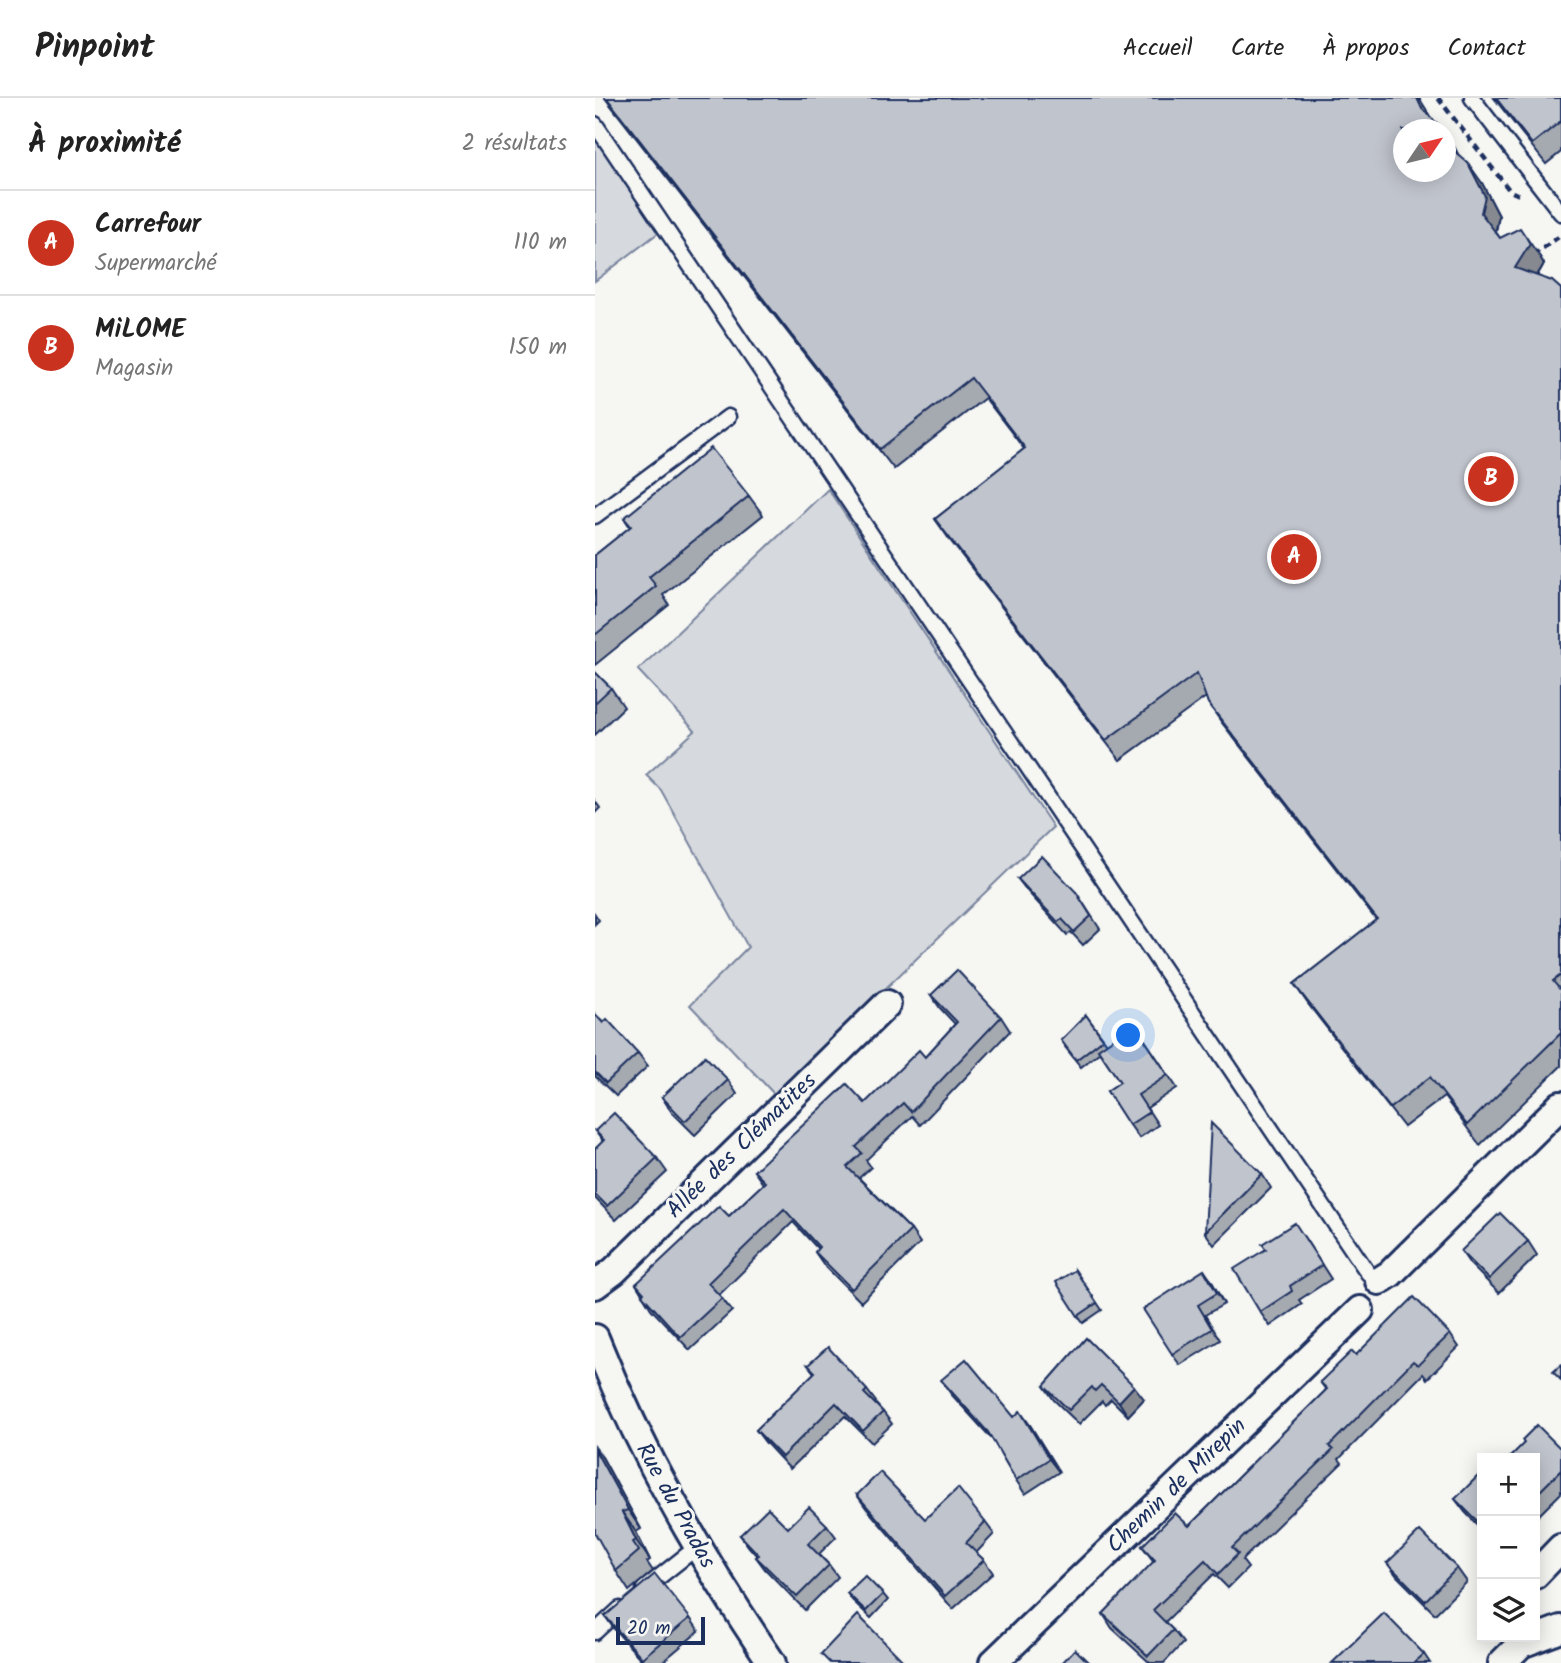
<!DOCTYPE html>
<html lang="fr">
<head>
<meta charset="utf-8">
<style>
  :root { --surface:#fff; --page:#f6f6f6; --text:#222; --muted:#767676; --line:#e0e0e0; --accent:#c8321e }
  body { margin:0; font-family:Kalam,sans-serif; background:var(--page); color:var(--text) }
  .controls { position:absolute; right:21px; bottom:21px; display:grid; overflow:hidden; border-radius:0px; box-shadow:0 4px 18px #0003 }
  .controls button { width:63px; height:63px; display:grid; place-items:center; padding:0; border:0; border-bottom:2px solid var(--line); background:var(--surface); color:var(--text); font:35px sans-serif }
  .compass { position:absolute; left:798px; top:21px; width:63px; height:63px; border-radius:50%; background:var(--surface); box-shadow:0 4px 18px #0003; rotate:55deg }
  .scale { position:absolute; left:21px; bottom:18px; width:89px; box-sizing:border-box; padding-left:7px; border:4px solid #1b2f5e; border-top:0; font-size:19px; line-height:24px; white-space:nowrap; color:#1b2f5e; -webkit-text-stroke:5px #f6f6f2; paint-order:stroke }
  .you { position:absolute; left:534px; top:938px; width:24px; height:24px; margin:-18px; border:5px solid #fff; border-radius:50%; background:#1a73e8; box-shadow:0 0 0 10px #1a73e833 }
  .badge { display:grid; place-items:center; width:46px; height:46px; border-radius:50%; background:var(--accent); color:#fff; font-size:23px; font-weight:700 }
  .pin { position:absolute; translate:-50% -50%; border:4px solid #fff; box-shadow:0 2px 7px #0006 }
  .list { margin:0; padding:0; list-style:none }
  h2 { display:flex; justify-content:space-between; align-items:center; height:91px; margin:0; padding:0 28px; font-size:30px }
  h2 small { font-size:23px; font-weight:400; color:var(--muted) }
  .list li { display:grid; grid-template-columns:46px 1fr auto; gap:21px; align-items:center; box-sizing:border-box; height:105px; padding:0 28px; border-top:2px solid var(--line) }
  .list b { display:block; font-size:26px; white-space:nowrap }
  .list p { margin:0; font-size:23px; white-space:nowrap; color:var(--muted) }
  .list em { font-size:23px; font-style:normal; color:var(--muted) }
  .icon { flex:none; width:38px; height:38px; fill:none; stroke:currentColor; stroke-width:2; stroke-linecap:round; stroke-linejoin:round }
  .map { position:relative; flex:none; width:966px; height:1565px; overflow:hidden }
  header { display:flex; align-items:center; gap:42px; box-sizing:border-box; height:98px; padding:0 35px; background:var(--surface); border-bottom:2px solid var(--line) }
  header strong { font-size:33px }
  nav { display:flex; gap:38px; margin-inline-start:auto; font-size:24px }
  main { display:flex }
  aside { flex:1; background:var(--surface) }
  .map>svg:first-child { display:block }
  .green { fill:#d6d9dd; stroke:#78849e; stroke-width:2 }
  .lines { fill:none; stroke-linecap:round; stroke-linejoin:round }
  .lane-casing { stroke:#1b2f5e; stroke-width:19 }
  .street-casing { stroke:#1b2f5e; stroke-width:32 }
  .path { stroke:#1b2f5e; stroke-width:4.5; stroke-dasharray:7 5; stroke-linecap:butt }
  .lane { stroke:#f6f6f2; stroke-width:14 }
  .street { stroke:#f6f6f2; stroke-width:26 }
  .wall { fill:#a5a9b0; stroke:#1b2f5e; stroke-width:2 }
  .shaded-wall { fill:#868990; stroke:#1b2f5e; stroke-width:2 }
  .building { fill:#c0c4cd; stroke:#1b2f5e; stroke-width:2 }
  .labels { text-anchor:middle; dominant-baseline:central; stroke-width:6; stroke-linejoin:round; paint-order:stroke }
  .street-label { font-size:23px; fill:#1b2f5e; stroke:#f6f6f2 }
</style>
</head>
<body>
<header>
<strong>Pinpoint</strong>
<nav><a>Accueil</a><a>Carte</a><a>À propos</a><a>Contact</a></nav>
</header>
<main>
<aside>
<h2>À proximité<small>2 résultats</small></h2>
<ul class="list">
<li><span class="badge">A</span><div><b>Carrefour</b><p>Supermarché</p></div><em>110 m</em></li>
<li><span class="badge">B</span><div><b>MiLOME</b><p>Magasin</p></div><em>150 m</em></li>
</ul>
</aside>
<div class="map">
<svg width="966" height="1565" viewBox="0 0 966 1565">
  <rect width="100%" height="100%" fill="#f6f6f2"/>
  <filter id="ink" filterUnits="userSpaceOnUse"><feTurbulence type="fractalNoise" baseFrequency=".0143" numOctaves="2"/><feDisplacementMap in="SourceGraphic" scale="14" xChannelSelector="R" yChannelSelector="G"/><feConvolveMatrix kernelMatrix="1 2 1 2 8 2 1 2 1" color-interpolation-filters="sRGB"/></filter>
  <g filter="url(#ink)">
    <!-- green -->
    <g class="green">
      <path d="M0,39L63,135L0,183Z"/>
      <path d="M233,391L458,729L180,997L95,907L153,849L66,692L51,677L100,633L43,572Z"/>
    </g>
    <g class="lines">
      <defs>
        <g id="lane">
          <path d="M877,0L966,115"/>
          <path d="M0,26L773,1175L784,1183"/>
          <path d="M0,418L133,319"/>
          <path d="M49,1491L102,1449"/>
          <path d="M0,1534L25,1511"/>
        </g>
        <g id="street">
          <path d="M784,1183L795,1176L966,1007"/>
          <path d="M0,1187L19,1173L292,906"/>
          <path d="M0,1240C47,1358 106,1460 177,1565"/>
          <path d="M940,1477L966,1450"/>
          <path d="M398,1565L765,1212"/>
          <path d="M907,1565L926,1546L966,1531"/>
        </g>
      </defs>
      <!-- lane casing -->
      <use href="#lane" class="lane-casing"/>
      <!-- street casing -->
      <use href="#street" class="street-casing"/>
      <!-- path -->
      <g class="path">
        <path d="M843,0L915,93L924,97"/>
        <path d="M938,157L965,138"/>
      </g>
      <!-- lane -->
      <use href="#lane" class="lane"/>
      <!-- street -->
      <use href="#street" class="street"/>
    </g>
    <!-- wall -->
    <g class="wall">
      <path d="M10,0H824L835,19L850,74V37L863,57L887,85L904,118L901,134L905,140L945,159L949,166L942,178L966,191V968L885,1047L849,999L809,1029L713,906L699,886L781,822L627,625L613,605L611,599L525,662L354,441L340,421L429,351L390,300L299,371Z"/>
      <path d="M899,0H966V54L951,66Z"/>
      <path d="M154,398L168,417L68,497L74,507L0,567V457L35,429L29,420Z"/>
      <path d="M0,574L16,590L29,609L0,637Z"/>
      <path d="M0,703L5,710L0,715Z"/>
      <path d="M423,781L481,794L505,831L488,847L476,834L472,837L433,794Z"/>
      <path d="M0,816L4,822L0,826Z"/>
      <path d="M336,897L406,919L415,933L325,1027L317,1018L271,1062L276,1069L264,1080L316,1132L325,1145L266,1204L229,1167L220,1154L223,1151L198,1124L124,1197L137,1213L95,1252L56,1211L41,1186L134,1118L168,1086L159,1073L270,1005L330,959L360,926L345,910Z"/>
      <path d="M0,916L43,955L53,968L21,998L0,978Z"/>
      <path d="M491,917L512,945L539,926L582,990L552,1010L563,1027L544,1040L512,993L525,984L505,954L486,969L470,949Z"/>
      <path d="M133,982L142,996L100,1037L76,1013L67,999Z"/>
      <path d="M0,1033L62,1060L72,1074L21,1122L0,1100V1051L8,1044Z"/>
      <path d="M667,1076L676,1090L619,1147L610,1134Z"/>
      <path d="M709,1139L736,1181L704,1202L707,1206L675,1228L665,1214L671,1151Z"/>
      <path d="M933,1143L942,1157L904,1195L875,1166L866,1153Z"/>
      <path d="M480,1172L507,1212L488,1225L483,1218Z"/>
      <path d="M616,1182L629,1206L610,1217L625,1242L585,1267L577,1256Z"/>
      <path d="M855,1236L864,1249L832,1281L828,1276L744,1361L747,1365L647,1462L653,1470L633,1490L619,1476L570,1524L578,1532L588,1545L569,1565H555L517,1530L508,1516L559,1464L547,1448L594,1428L731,1292L725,1284L761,1257Z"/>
      <path d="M491,1240L549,1301L533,1318L516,1301L510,1307L507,1303L484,1326L459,1302L449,1288Z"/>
      <path d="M213,1267L272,1292L281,1304L280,1305L288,1314L297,1326L277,1345L250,1318L195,1371L170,1344L161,1332L219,1275Z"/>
      <path d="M346,1282L435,1327L464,1374L430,1396L421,1382L398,1342L356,1296Z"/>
      <path d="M929,1345L966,1351V1395L940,1421V1360Z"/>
      <path d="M7,1359L46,1431L41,1434L55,1462L52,1464L58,1473L34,1493L21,1473Z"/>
      <path d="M887,1382V1432L870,1414L860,1401Z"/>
      <path d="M262,1397L330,1421L390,1424L399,1436L381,1455L389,1462L398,1475L358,1511L271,1410Z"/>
      <path d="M232,1427L241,1439L224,1456L234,1467L243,1479L210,1512L170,1471L161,1459L162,1458L154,1449L145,1437L193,1430Z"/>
      <path d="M792,1465L862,1470L872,1484L840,1516L802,1478Z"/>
      <path d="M252,1495L288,1496L293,1502L276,1520L257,1502Z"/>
      <path d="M10,1518L95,1520L104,1533L66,1565H49L19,1531Z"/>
      <path d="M829,1556L835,1565H737Z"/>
    </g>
    <!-- shaded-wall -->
    <g class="shaded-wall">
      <path d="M822,0H824L831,11L841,31L827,11Z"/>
      <path d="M850,37L859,48L871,72L858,52L850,39Z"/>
      <path d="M873,65L887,85L904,118L900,135L886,115Z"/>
      <path d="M931,139L945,159L949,166L934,190L920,170Z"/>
      <path d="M609,1172L616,1182L629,1206L622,1195Z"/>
      <path d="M539,1288L549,1301L533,1318L524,1304Z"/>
      <path d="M425,1313L435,1327L464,1374L454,1361Z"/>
      <path d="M0,1349L7,1359L46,1431L33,1412L0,1352Z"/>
      <path d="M27,1414L41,1434L55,1462L41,1442Z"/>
    </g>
    <!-- building -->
    <g class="building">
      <path d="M12,0H822L827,11L845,28L846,32H808V74H850V39L858,52L873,65L890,98L886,115L905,140L925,130L931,139L935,146L920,170L957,183L966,191V877L958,883L966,893V935L872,1027L835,979L795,1010L699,886L782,821L613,605L602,575L511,642L340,421L430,350L376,280L285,351Z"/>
      <path d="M901,0H966V23L937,46Z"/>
      <path d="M116,350L154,398L54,479L61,488L0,537V457L36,428L29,420Z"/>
      <path d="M0,574L16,590L0,605Z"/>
      <path d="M447,758L481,794L496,818L479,834L467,821L463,824L423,781Z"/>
      <path d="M362,872L406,919L316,1014L308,1005L261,1049L267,1055L252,1069L316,1132L257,1191L220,1154L224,1149L189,1111L113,1185L127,1200L85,1239L47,1197L49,1195L41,1186L124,1108L134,1118L170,1084L159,1073L252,986L270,1005L324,952L330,959L362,924L336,897Z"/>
      <path d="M0,916L8,925L12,921L43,955L11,985L0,974Z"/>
      <path d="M491,917L508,941L481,962L466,942Z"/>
      <path d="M539,926L573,977L543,997L554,1014L534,1027L512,993L525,984L503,951Z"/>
      <path d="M110,958L133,982L90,1023L67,999Z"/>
      <path d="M19,1015L62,1060L12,1108L0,1096V1051L9,1042L0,1033Z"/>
      <path d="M616,1025L667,1076L610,1134Z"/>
      <path d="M905,1115L933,1143L894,1181L866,1153Z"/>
      <path d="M700,1125L727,1167L695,1188L697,1193L665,1214L639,1171L671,1151L667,1146Z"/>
      <path d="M480,1172L502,1205L483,1218L461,1184Z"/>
      <path d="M609,1172L622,1195L603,1207L617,1231L577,1256L548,1211Z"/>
      <path d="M819,1199L855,1236L823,1267L818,1263L734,1348L738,1352L637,1450L643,1456L623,1476L610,1462L558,1512L578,1532L553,1558L508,1516L560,1462L547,1448L580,1415L594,1428L732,1291L725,1284L757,1253L761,1257Z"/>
      <path d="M491,1240L539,1288L524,1304L506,1287L500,1293L497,1289L474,1312L449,1288Z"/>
      <path d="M233,1249L272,1292L269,1295L288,1314L268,1333L241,1305L187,1359L161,1332L220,1274L213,1267Z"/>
      <path d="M371,1261L419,1319L425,1313L454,1361L421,1382L393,1334L346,1282Z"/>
      <path d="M966,1267V1282L958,1274Z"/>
      <path d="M942,1327L966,1351V1372L940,1398V1360H914L929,1345L927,1342Z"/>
      <path d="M0,1352L33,1412L27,1414L41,1442L38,1444L44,1453L21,1473L0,1435Z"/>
      <path d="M285,1374L330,1421L363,1390L390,1424L371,1445L389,1462L350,1498L262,1397Z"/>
      <path d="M883,1378L887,1382V1428L860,1401Z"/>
      <path d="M214,1409L232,1427L213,1446L234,1467L202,1499L161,1459L164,1457L145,1437L173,1410L193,1430Z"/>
      <path d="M825,1433L862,1470L830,1503L792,1465Z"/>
      <path d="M60,1476L95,1520L47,1560L10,1518Z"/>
      <path d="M270,1478L288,1496L271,1513L252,1495Z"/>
      <path d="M789,1515L829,1556L819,1565H737Z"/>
      <path d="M263,1517L310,1565H235L226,1556Z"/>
      <path d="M480,1551L494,1565H467Z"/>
    </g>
  </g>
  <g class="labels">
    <!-- street labels -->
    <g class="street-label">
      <text transform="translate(147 1048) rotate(-44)">Allée des Clématites</text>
      <text transform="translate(582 1388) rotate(-44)">Chemin de Mirepin</text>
      <text transform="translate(80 1408) rotate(61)">Rue du Pradas</text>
    </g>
  </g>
</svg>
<div class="controls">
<button>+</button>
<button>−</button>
<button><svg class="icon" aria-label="layers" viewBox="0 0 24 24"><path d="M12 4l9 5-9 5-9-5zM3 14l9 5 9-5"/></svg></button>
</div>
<svg class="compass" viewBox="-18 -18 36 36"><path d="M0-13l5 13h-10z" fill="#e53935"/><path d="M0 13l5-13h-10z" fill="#767676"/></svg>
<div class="scale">20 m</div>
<div class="you"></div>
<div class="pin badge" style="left:699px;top:459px">A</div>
<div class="pin badge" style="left:896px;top:381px">B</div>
</div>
</main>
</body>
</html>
